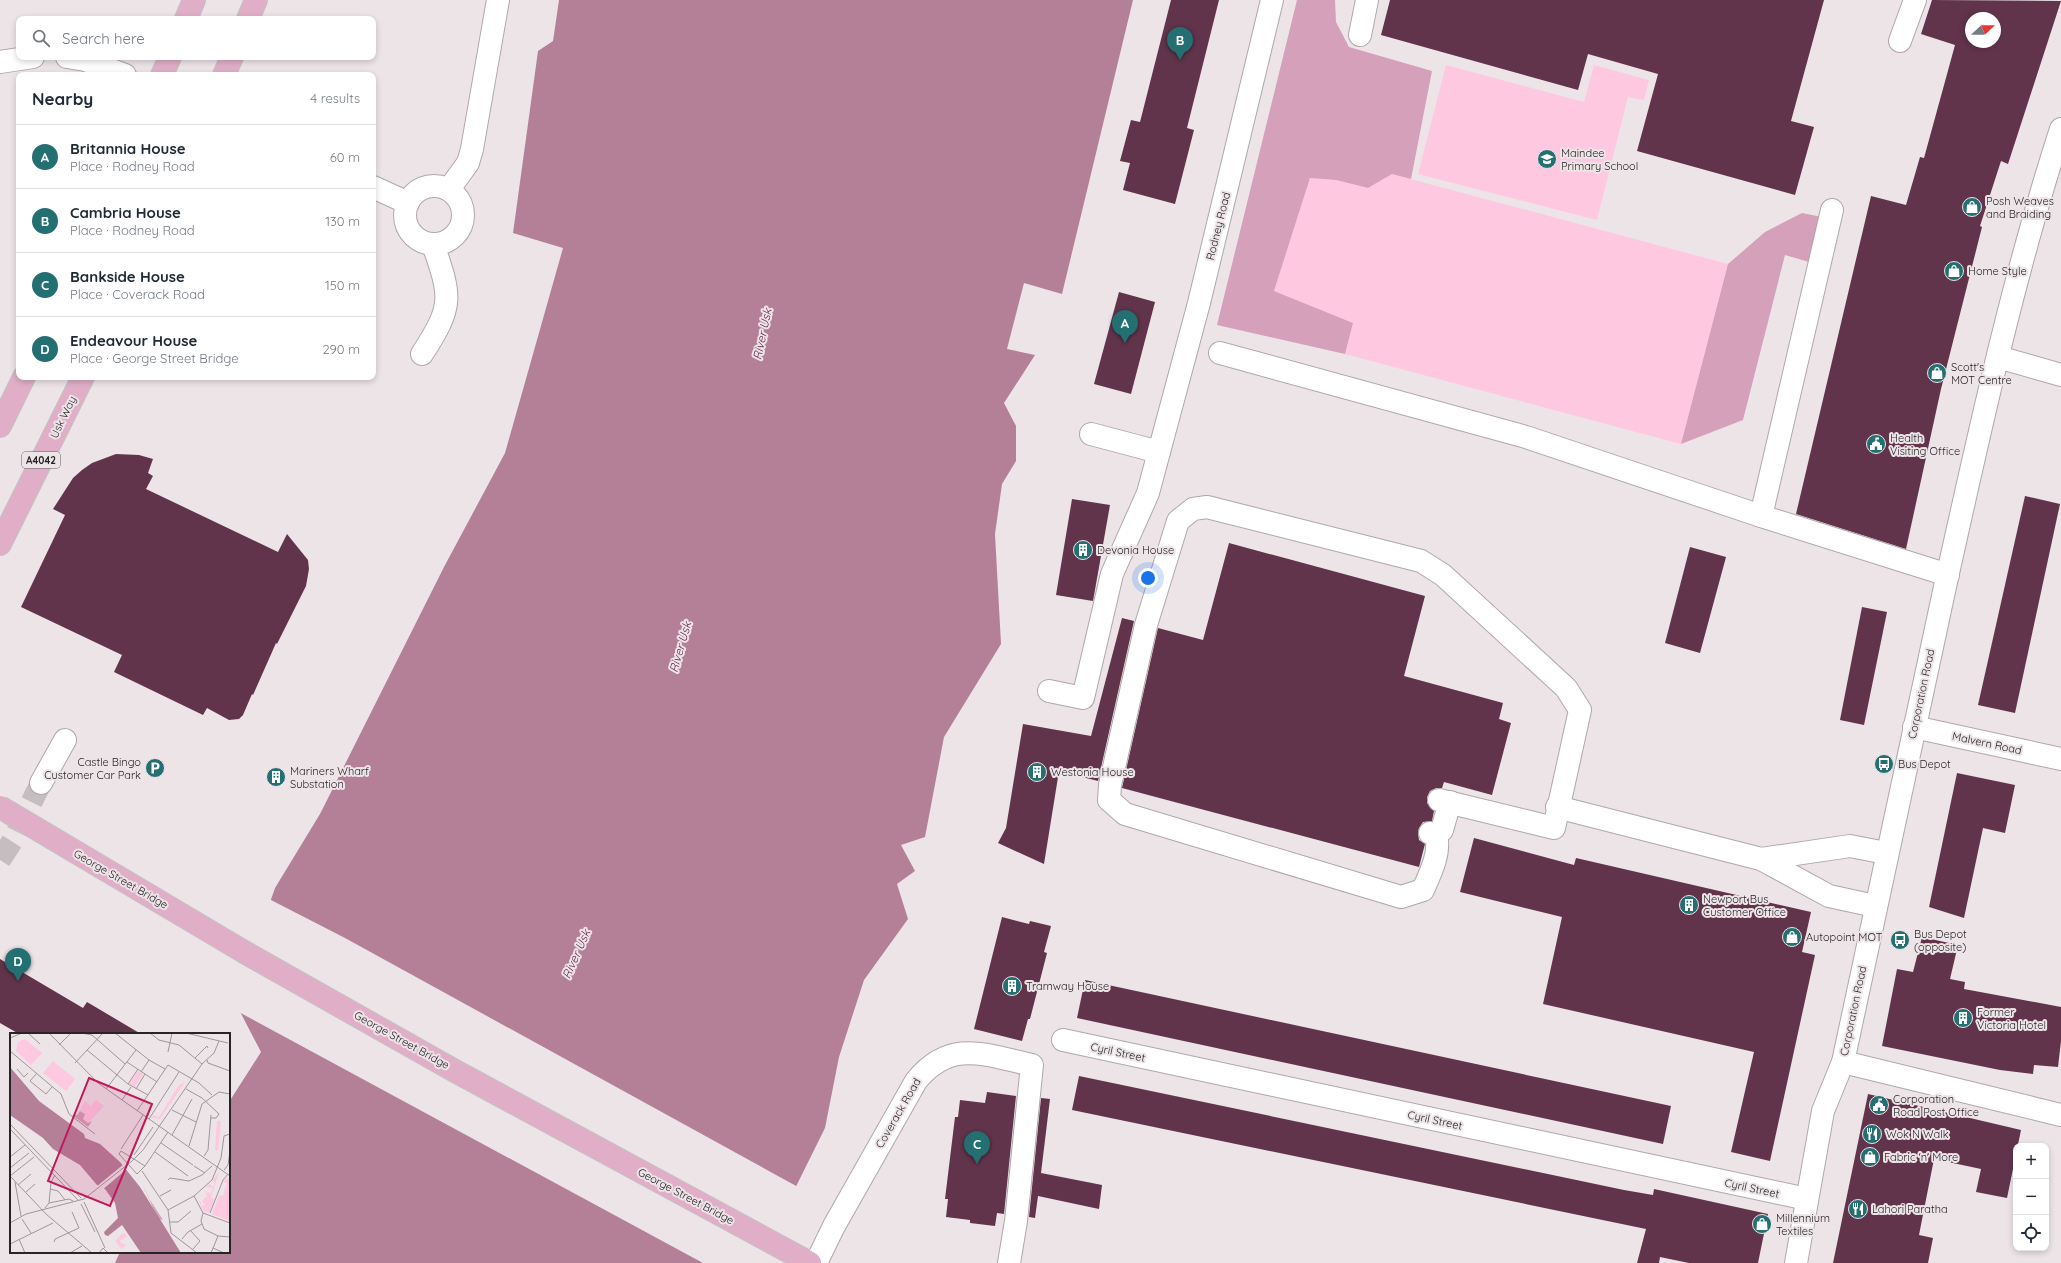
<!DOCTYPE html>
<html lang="en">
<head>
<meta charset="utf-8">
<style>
  :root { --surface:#fff; --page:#f2f2f3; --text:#1f2937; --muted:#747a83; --line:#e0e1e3; --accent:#246f72 }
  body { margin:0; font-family:Quicksand,sans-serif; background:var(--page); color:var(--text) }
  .controls { position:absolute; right:12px; bottom:12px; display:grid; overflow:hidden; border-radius:8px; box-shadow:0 2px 6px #0003 }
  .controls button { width:36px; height:36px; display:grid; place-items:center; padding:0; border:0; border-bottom:1px solid var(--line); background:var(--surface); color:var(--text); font:20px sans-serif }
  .compass { position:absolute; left:1965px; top:12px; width:36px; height:36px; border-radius:50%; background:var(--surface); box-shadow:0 2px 6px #0003; rotate:68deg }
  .you { position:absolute; left:1148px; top:578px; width:14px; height:14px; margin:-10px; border:3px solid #fff; border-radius:50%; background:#1a73e8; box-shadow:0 0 0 6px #1a73e833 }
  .badge { display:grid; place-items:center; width:26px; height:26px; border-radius:50%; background:var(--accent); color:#fff; font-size:13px; font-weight:700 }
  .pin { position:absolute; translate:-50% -33px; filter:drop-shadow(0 1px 2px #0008) }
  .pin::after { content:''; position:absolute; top:21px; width:14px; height:12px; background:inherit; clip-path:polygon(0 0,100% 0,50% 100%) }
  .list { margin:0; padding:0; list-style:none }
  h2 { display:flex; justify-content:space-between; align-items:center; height:52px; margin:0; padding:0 16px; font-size:17px }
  h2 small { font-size:13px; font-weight:400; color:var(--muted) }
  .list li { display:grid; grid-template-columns:26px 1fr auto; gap:12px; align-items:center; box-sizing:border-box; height:64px; padding:0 16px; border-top:1px solid var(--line) }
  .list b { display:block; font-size:15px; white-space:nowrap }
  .list p { margin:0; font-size:13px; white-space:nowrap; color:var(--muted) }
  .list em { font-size:13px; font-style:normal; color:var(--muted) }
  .icon { flex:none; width:22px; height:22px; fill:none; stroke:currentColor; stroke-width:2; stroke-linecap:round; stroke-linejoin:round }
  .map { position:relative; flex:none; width:2061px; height:1263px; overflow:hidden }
  .search { position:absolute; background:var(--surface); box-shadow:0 2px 6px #0003; left:16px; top:16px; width:360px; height:44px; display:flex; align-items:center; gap:10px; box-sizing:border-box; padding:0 14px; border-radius:8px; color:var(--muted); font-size:15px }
  .panel { position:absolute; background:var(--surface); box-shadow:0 2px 6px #0003; left:16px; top:72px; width:360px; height:308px; border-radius:8px }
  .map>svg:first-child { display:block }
  .green { fill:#fec8e1 }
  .forest { fill:#d5a0b9 }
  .water { fill:#b38098 }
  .pier { fill:#ede4e8 }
  .building { fill:#61344b; fill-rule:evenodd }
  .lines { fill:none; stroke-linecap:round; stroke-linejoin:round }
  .minor-tunnel { stroke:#c5bec1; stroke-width:22; stroke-dasharray:22 11; stroke-linecap:butt }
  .minor-casing { stroke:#afa7aa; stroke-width:24 }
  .major-casing { stroke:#c3c2c2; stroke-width:24 }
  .minor { stroke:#fff; stroke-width:22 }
  .major { stroke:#e1aec8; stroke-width:22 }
  .major-bridge-casing { stroke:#c3c2c2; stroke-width:24; stroke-linecap:butt }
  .major-bridge { stroke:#e1aec8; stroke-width:22 }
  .labels { text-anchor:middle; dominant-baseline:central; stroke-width:4; stroke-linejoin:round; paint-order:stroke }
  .shield { fill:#ede4e8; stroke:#625e60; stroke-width:1 }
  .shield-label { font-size:10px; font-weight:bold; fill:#272426 }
  .poi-label { font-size:11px; fill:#272426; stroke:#ede4e8; text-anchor:start }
  .street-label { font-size:11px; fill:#272426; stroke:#ede4e8 }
  .water-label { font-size:12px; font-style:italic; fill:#6a2a4d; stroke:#ede4e8 }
  .inset-road { fill:none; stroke:#9e979a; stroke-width:1 }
  .view { fill:#c2185b; fill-opacity:0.15; stroke:#c2185b; stroke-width:2 }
  .inset-edge { fill:none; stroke:#272426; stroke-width:2 }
</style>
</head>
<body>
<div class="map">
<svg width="2061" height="1263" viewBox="0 0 2061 1263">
  <rect width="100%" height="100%" fill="#ede4e8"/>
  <!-- green -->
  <g class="green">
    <path d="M1446,65L1584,102L1594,65L1649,80L1644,100L1628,97L1597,220L1418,174Z"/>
    <path d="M1392,174L1728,264L1681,444L1345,354L1353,323L1274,291L1310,178L1336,180L1368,188Z"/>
  </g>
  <!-- forest -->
  <g class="forest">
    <path d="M1297,0H1335L1336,22L1349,47L1432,71L1411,179L1392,174L1368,188L1336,180L1310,178L1274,291L1353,323L1345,354L1217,325Z"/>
    <path d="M1802,213L1822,217L1809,262L1785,255L1743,420L1681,444L1728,264L1765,232Z"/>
  </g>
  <!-- water -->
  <path class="water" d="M559,0H1133L1062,294L1024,283L1007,349L1035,355L1004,403L1016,426V461L1002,484L995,534L1001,644L944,737L925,837L901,845L915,871L897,884L908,919L864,980L839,1057L825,1128L758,1263H115L120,1252H229V1102L261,1052L235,1002L275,888L320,814L444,567L505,453L563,248L513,233L538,51L553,41Z"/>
  <!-- pier -->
  <path class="pier" d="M269,899L345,938L798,1187L760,1263H703L237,1011L233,1001Z"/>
  <!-- building -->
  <g class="building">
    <path d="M1171,0H1219L1187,128L1194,130L1175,204L1123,190L1130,163L1120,161L1131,120L1140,122Z"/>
    <path d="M1390,0H1824L1791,121L1814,127L1795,195L1637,151L1658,74L1588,54L1578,90L1381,35Z"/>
    <path d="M1932,0L2061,1L2008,164L2001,161L1980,226L1982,227L1941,389L1906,549L1796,514L1871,196L1906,205L1920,157L1924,158L1955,45L1921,34ZM1971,18H1995V42H1971Z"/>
    <path d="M1119,292L1155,302L1131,394L1094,384Z"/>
    <path d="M116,454L139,455L153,459L148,473L153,476L146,489L278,552L287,534L308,560L309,569L306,586L277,644L276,643L253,695L252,694L243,715L239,719L229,720L207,708L203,715L114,672L122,655L21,607L65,515L53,509L73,478L82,470L92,463Z"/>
    <path d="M2025,496L2060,504L2015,713L1978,705Z"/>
    <path d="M1072,499L1110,505L1093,601L1056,595Z"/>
    <path d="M1229,543L1425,596L1404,676L1503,703L1499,719L1511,723L1492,795L1444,782L1442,788H1436L1430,791L1427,797V803L1434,811L1432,821L1423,822L1419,828L1418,833L1419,840L1425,844L1419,867L1122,788L1158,628L1203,640Z"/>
    <path d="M1690,547L1726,557L1700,653L1665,643Z"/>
    <path d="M1862,607L1887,612L1864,725L1840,720Z"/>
    <path d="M1122,618L1134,621L1098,781L1059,771L1044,864L998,843L1006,828L1023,724L1091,736Z"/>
    <path d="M1957,773L2015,785L2005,833L1983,828L1964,918L1929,907Z"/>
    <path d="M1474,838L1574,865L1576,858L1811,912L1802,952L1815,955L1770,1161L1731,1152L1754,1052L1543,1004L1562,917L1460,892Z"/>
    <path d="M1002,917L1029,924L1030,921L1051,926L1044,952L1047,953L1030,1019H1028L1022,1041L974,1029Z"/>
    <path d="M1922,937L1958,945L1950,979L1965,982L1964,989L2061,1007V1041L2058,1067L2034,1065L2033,1074L2000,1070L1882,1046L1897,969L1913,972Z"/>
    <path d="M0,959L83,1008L87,1002L141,1034H19L0,1023Z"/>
    <path d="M1085,980L1671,1106L1663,1144L1077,1018Z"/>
    <path d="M1079,1076L1624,1190L1653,1195L1654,1189L1768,1214L1758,1263H1689L1660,1257L1659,1263H1637L1646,1229L1072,1110Z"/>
    <path d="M987,1092L1016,1096L1004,1214L997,1213L995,1226L970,1223V1220L946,1217L948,1199H945L955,1117H958L960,1100L985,1103Z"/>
    <path d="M1868,1094L2021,1130L2007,1198L1976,1192L1981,1169L1934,1159L1919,1235L1933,1238L1928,1263H1833Z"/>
    <path d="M1041,1098L1050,1099L1041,1173L1102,1185L1099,1209L1038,1196L1035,1218L1029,1217Z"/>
  </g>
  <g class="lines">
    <!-- minor-tunnel -->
    <path class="minor-tunnel" d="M0,860L13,840L41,783"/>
    <defs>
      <g id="minor">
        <path d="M1360,35L1367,0"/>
        <path d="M1900,41L1915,0"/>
        <path d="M67,57L85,60L125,75"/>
        <path d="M0,62L33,57"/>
        <circle cx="434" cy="215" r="29"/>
        <path d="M373,187L408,203"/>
        <path d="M449,189L468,163L472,149L498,0"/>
        <path d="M1220,353L1526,437L1761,516L1832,210"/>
        <path d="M422,354C454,305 451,297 433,244"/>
        <path d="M1998,357L2061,375"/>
        <path d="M1091,434L1159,452"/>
        <path d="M1761,516L1948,575"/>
        <path d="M1049,691L1083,698L1112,574L1148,493L1159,452L1199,303L1272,0"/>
        <path d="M1914,727L2061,759"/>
        <path d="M41,783L65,740"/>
        <path d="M1557,807L1761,859L1829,896L1875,906"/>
        <path d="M1430,833L1436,836C1441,852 1430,874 1423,890L1401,897L1125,814L1109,800L1110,785L1146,625L1178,521L1193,509L1207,507L1421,561L1443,575L1566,688L1580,710L1554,828L1439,800"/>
        <path d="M1436,836L1442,830L1450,802"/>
        <path d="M1761,859L1850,846L1886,853"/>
        <path d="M1063,1040L1807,1199"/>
        <path d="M1843,1062L2061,1115"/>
        <path d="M816,1263L834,1226L916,1081C951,1038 985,1055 1032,1065L1016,1221L1009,1263"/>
        <path d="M1796,1263L1823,1111L1843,1062C1876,902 1911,742 1946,582C1980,430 2013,277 2061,129"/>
      </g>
      <g id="major">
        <path d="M186,19L194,0"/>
        <path d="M248,19L256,0"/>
        <path d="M162,75L170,57"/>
        <path d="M224,75L232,57"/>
        <path d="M0,426L24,377"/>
        <path d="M0,544L83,377"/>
        <path d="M246,953L455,1071L810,1263"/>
      </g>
    </defs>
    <!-- minor casing -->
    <use href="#minor" class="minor-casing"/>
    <!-- major casing -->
    <use href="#major" class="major-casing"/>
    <!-- minor -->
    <use href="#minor" class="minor"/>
    <!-- major -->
    <use href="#major" class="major"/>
    <defs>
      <path id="major-bridge" d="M0,807L246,953"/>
    </defs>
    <!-- major-bridge casing -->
    <use href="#major-bridge" class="major-bridge-casing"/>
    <!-- major-bridge -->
    <use href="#major-bridge" class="major-bridge"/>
  </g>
  <!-- icons -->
  <defs>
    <symbol id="school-disc" viewBox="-11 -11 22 22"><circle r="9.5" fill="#246f72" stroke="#ede4e8"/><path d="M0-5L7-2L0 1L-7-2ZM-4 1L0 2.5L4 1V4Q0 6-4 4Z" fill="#fff"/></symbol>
    <symbol id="shop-disc" viewBox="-11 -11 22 22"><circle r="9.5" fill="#246f72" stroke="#ede4e8"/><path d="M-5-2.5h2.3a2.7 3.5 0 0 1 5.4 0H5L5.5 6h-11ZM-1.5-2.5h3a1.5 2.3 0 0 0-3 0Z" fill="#fff"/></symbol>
    <symbol id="civic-disc" viewBox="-11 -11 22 22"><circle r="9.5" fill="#246f72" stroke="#ede4e8"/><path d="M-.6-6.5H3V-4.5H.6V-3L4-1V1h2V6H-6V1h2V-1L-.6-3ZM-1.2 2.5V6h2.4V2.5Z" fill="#fff"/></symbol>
    <symbol id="building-disc" viewBox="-11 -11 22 22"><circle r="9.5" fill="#246f72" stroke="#ede4e8"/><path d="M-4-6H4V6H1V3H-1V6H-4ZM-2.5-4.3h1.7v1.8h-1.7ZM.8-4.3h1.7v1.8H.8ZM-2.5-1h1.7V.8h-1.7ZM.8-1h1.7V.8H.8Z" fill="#fff"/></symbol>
    <symbol id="bus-disc" viewBox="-11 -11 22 22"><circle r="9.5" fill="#246f72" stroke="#ede4e8"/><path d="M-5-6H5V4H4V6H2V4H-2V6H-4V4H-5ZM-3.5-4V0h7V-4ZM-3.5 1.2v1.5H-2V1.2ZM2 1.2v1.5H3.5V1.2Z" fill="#fff"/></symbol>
    <symbol id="parking-disc" viewBox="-11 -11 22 22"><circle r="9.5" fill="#246f72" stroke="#ede4e8"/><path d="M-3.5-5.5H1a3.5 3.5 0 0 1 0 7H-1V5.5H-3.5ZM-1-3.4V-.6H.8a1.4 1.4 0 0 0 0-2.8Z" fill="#fff"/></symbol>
    <symbol id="restaurant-disc" viewBox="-11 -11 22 22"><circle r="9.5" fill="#246f72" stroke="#ede4e8"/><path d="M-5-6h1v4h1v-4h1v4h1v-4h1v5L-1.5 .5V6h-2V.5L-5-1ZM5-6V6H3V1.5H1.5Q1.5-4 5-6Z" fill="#fff"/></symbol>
  </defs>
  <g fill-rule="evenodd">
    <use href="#school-disc" x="1536" y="148" width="22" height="22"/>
    <use href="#shop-disc" x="1961" y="196" width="22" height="22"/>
    <use href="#shop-disc" x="1943" y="260" width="22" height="22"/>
    <use href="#shop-disc" x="1926" y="362" width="22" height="22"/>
    <use href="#civic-disc" x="1865" y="433" width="22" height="22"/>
    <use href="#building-disc" x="1072" y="539" width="22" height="22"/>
    <use href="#bus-disc" x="1873" y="753" width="22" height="22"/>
    <use href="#parking-disc" x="144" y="757" width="22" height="22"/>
    <use href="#building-disc" x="1026" y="761" width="22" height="22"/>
    <use href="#building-disc" x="265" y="766" width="22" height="22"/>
    <use href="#building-disc" x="1678" y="894" width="22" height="22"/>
    <use href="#shop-disc" x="1781" y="926" width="22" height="22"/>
    <use href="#bus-disc" x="1889" y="929" width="22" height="22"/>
    <use href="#building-disc" x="1001" y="975" width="22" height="22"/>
    <use href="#building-disc" x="1952" y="1007" width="22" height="22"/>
    <use href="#civic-disc" x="1868" y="1094" width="22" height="22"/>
    <use href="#restaurant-disc" x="1861" y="1123" width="22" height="22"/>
    <use href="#shop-disc" x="1859" y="1146" width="22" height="22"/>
    <use href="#restaurant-disc" x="1847" y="1198" width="22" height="22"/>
    <use href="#shop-disc" x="1751" y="1213" width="22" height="22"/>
  </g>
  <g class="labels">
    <!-- shield labels -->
    <rect class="shield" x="22" y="452" width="38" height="16" rx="3"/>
    <g class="shield-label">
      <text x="41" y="460">A4042</text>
    </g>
    <!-- poi labels -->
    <g class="poi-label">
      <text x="1561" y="153">Maindee<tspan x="1561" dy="13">Primary School</tspan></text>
      <text x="1986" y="201">Posh Weaves<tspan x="1986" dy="13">and Braiding</tspan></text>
      <text x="1968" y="271">Home Style</text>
      <text x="1951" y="367">Scott's<tspan x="1951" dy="13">MOT Centre</tspan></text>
      <text x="1890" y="438">Health<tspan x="1890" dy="13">Visiting Office</tspan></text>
      <text x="1097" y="550">Devonia House</text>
      <text x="141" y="762" text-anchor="end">Castle Bingo<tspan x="141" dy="13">Customer Car Park</tspan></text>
      <text x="1898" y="764">Bus Depot</text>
      <text x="290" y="771">Mariners Wharf<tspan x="290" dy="13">Substation</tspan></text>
      <text x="1051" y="772">Westonia House</text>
      <text x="1703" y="899">Newport Bus<tspan x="1703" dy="13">Customer Office</tspan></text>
      <text x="1914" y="934">Bus Depot<tspan x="1914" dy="13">(opposite)</tspan></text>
      <text x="1806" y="937">Autopoint MOT</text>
      <text x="1026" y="986">Tramway House</text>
      <text x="1977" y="1012">Former<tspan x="1977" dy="13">Victoria Hotel</tspan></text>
      <text x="1893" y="1099">Corporation<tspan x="1893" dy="13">Road Post Office</tspan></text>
      <text x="1886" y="1134">Wok N Walk</text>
      <text x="1884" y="1157">Fabric 'n' More</text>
      <text x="1872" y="1209">Lahori Paratha</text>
      <text x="1776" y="1218">Millennium<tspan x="1776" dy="13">Textiles</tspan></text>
    </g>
    <!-- street labels -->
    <g class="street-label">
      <text transform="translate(1218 226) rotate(-76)">Rodney Road</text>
      <text transform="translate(63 417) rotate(-64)">Usk Way</text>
      <text transform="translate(1921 694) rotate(-78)">Corporation Road</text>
      <text transform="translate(1987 743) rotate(12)">Malvern Road</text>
      <text transform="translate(121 879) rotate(30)">George Street Bridge</text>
      <text transform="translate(1853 1011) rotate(-78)">Corporation Road</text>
      <text transform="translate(402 1040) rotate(29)">George Street Bridge</text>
      <text transform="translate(1118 1052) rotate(12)">Cyril Street</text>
      <text transform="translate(898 1113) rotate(-60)">Coverack Road</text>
      <text transform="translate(1435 1120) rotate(12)">Cyril Street</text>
      <text transform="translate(1752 1188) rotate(12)">Cyril Street</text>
      <text transform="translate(686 1196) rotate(28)">George Street Bridge</text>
    </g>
    <!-- water labels -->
    <g class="water-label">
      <text transform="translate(762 334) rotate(-78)">River Usk</text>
      <text transform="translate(680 647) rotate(-74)">River Usk</text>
      <text transform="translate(576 954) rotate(-66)">River Usk</text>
    </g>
  </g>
  <!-- overview -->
  <g transform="translate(10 1033)">
    <rect width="220" height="220" fill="#ede4e8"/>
    <path d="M15,6L32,20L21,32L6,18L8,9ZM43,28L65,46L56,58L33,40ZM128,38L133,41L125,54L119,51ZM175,49L150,86L142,85L143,82L149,84L169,52ZM86,67L94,73L78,90L73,86L75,81L70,77L75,68L81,73ZM207,88H211L208,118L205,117ZM209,139L201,165L205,166L199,179H194L189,169L191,168V173L195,172L192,168L197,163L195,160H198L194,158L201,160L203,155L196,154L200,151L203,154L205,149L202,148ZM216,145L220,146V188L202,181L209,162L213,163L217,150L213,149ZM112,201L115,200L117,204L110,207L111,210L117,212L111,216L105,208Z" fill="#fec8e1"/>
    <path d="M70,78L75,81L73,86L78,90L82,88L78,94L62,82H67ZM132,150L140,167L153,187L148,186Z" fill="#d5a0b9"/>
    <path d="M0,34L29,68L74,101L75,105L90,111L110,129L130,154L171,220H131L112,192L98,203L95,202L94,199L108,185L105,170L95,156L87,152L70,132L43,116L33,105L0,82Z" fill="#b38098"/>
    <path d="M114,131L118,135L91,158L86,154Z" fill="#ede4e8"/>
    <path class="inset-road" d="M18,0L30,11M39,0L88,50L220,143M72,0L82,2L115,31M105,0L139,27L155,36M140,0L149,7L169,12L192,31M176,0L218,10M0,5L12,0M49,12L61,0M77,17L118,51L138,62M0,18L51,61L59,81L85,101M158,19L162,0M185,25L197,13L198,15M197,27L198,30L220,38M117,29L147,49M65,30L93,0M7,36L14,44L18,40M131,39L139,27M27,40L20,48L36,61L42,54M118,51L128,36M96,56L126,17M126,56L135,41M176,56L192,65L209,81L206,85H201M112,67L121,54M162,77L186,89M127,78L158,32L189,50L202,62M139,86L169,39M0,91L71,165M0,96L68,167M162,102L182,66M151,110L183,132M179,113L192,71L209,59L220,61M111,116L133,82M145,119L178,143M124,122L143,94M194,123L198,117L201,82M0,124L15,112M135,133L111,118L109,121L127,141L135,133L158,99M184,133L195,140M0,135L19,120M214,137L218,132L220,118M132,138L158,177L161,200L187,220M0,143L36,181L82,220M0,143L24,124M158,147L160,145L179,148L192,142L202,133M5,149L11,183M8,152L21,141M40,156L48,158L55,167M16,159L25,151M150,163L161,157M184,163L193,180L191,188L194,196L208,203M74,169L95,215M39,170L59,166L63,168M71,171L85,199M35,175L39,170L41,149L45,142M158,177L184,163L202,147L211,125L214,103L220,101M193,180L220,190M200,180L213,147L218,141M12,186L21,200M160,189H168L181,178M0,190L16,181L74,166L122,128L133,117L192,31L204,20L209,8M180,197L190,208L183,216M9,206L15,220M172,206L178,199L192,191M44,209L45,206L69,195L62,179M0,211L43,190M203,215L214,220M60,220L72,213M89,220L93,215L98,220M201,220L208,203L220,204"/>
    <path class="view" d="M79,45L142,71L100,173L38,148Z"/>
    <rect width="220" height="220" class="inset-edge"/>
  </g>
</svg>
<div class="controls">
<button>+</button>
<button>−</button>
<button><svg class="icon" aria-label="locate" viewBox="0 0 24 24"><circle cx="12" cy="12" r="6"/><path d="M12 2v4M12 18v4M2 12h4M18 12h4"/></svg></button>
</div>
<svg class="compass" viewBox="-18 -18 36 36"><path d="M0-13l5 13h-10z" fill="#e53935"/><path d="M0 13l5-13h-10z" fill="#747a83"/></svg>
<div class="you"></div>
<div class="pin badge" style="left:1125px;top:343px">A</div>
<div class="pin badge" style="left:1180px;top:60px">B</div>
<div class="pin badge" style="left:977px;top:1164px">C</div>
<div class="pin badge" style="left:18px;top:981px">D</div>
<div class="search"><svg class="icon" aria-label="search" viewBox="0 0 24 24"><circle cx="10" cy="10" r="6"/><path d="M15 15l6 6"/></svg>Search here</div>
<section class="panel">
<h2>Nearby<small>4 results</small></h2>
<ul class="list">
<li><span class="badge">A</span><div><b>Britannia House</b><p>Place · Rodney Road</p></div><em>60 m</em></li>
<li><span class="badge">B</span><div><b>Cambria House</b><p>Place · Rodney Road</p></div><em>130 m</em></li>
<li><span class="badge">C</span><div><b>Bankside House</b><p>Place · Coverack Road</p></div><em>150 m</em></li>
<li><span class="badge">D</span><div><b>Endeavour House</b><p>Place · George Street Bridge</p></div><em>290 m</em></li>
</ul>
</section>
</div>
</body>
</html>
